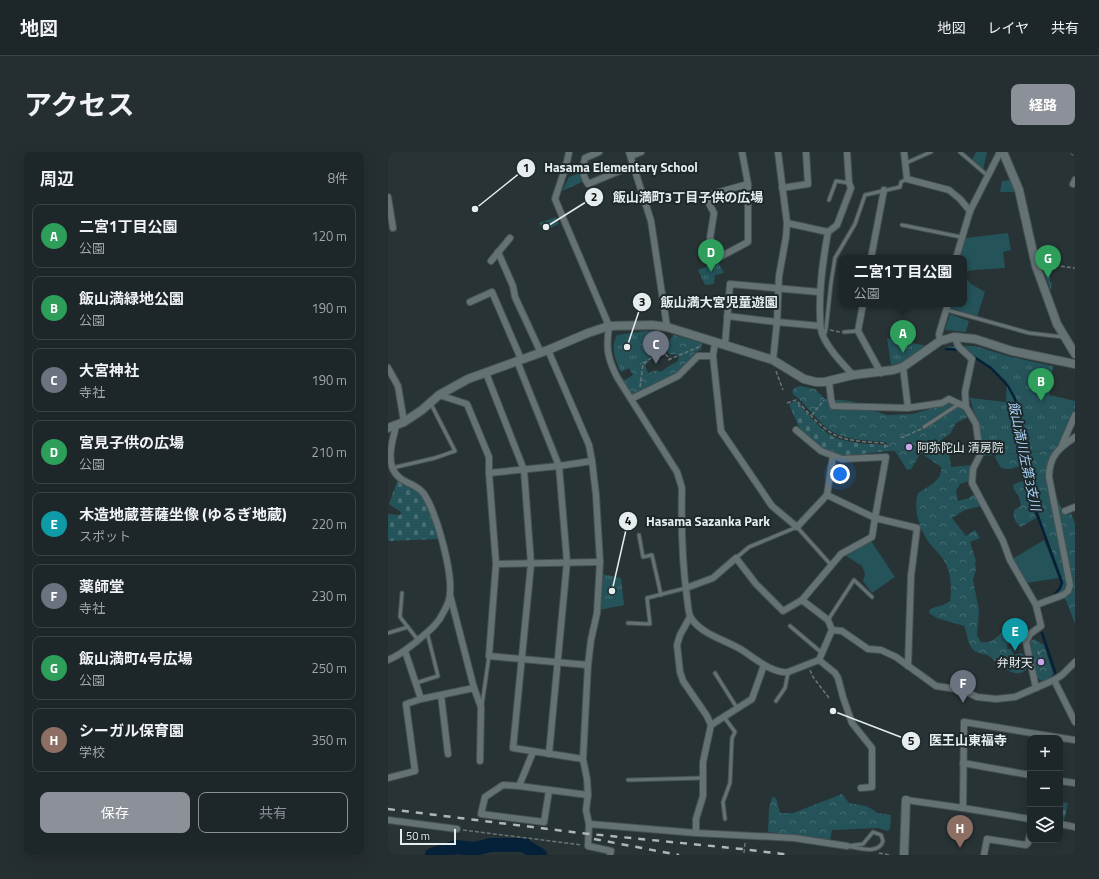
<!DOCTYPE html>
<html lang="ja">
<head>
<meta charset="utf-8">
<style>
  :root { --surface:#1d2628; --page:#252e30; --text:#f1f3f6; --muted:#a0a5a8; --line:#3b4345; --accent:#8c9099 }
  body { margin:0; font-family:"Titillium Web","Noto Sans JP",sans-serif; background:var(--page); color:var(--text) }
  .controls { position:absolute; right:12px; bottom:12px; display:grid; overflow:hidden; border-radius:8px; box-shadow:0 4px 16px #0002 }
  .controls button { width:36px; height:36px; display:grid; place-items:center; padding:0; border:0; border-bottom:1px solid var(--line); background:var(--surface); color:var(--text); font:20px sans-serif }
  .scale { position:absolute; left:12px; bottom:10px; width:56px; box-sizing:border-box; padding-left:4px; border:2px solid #e6edee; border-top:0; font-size:11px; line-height:14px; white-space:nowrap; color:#e6edee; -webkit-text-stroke:3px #1d292b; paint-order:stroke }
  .you { position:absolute; left:452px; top:322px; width:14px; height:14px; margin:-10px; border:3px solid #fff; border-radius:50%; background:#1a73e8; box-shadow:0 0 0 6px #1a73e833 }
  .badge { display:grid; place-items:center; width:26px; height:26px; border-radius:50%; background:var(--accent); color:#fff; font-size:13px; font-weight:700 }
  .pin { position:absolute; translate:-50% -33px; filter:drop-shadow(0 1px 2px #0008) }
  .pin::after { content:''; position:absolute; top:21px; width:14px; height:12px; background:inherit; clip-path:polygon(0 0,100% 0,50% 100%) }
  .popup { position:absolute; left:451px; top:103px; width:128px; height:52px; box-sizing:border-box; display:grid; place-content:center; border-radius:8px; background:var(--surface); filter:drop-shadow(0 1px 3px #0005); font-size:13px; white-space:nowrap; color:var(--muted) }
  .popup b { font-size:15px; color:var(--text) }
  .popup::after { content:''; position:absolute; left:50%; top:100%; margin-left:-8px; border:8px solid transparent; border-top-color:var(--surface) }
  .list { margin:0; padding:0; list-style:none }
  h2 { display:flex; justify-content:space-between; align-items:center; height:52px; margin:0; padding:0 16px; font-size:17px }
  h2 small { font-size:13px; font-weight:400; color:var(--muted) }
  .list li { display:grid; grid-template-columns:26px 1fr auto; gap:12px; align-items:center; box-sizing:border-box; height:64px; margin:0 8px 8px; padding:0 8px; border:1px solid var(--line); border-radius:8px }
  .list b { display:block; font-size:15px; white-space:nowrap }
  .list p { margin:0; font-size:13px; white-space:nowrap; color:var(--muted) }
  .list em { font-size:13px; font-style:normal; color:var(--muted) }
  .actions { display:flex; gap:8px; padding:12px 16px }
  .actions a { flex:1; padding:9px 0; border:1px solid var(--accent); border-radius:8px; text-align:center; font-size:14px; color:var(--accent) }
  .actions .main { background:var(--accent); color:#fff }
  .icon { flex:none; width:22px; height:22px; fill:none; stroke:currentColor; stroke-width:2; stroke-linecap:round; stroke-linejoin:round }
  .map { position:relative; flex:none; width:687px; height:703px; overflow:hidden; border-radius:8px }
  header { display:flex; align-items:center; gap:24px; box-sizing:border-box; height:56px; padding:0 20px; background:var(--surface); border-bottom:1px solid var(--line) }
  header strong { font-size:19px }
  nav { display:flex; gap:22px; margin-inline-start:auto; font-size:14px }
  .intro { display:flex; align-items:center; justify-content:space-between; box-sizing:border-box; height:96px; padding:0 24px }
  h1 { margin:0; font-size:28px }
  .button { padding:10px 18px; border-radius:8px; background:var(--accent); color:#fff; font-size:14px; font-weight:700 }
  main { display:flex; gap:24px; padding:0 24px }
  aside { flex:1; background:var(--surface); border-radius:8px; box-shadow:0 4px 16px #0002 }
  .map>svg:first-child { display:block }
  .grass { fill:#24535a }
  .forest { fill:url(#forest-crowns) }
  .cemetery { fill:url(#cemetery-stones) }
  .park { fill:url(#park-tufts) }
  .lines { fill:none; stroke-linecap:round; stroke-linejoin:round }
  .stream { stroke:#042139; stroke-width:2.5 }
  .river { stroke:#042139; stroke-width:14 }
  .service-casing { stroke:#475153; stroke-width:5 }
  .minor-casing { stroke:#475153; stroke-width:8 }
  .tertiary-casing { stroke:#475153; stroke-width:10 }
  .path { stroke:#6a7476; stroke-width:1.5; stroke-dasharray:4 2; stroke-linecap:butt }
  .service { stroke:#647274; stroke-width:3 }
  .minor { stroke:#647274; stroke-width:6 }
  .tertiary { stroke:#647274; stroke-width:8 }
  .rail { stroke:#aeb6b7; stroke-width:2.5; stroke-dasharray:7 7; stroke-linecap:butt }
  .poi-dot { fill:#c9a5ee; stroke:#1d292b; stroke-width:1.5 }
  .labels { text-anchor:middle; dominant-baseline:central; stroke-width:4; stroke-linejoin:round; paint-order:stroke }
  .poi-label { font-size:12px; fill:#e6edee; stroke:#1d292b; text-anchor:start }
  .water-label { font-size:13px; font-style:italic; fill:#a8d0f7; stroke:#1d292b }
  .leader { fill:none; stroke:#e6edee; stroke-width:1.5 }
  .callout-dot { fill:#e6edee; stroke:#1d292b; stroke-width:1.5 }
  .mark-label { font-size:12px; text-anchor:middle; font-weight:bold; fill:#111 }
  .callout-label { font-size:13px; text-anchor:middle; font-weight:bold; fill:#e6edee; stroke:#1d292b; stroke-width:4; stroke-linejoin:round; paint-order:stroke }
</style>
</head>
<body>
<header>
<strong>地図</strong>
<nav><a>地図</a><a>レイヤ</a><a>共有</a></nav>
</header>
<div class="intro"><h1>アクセス</h1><a class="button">経路</a></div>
<main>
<aside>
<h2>周辺<small>8件</small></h2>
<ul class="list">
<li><span class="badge" style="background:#2e9e5b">A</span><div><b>二宮1丁目公園</b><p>公園</p></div><em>120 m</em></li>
<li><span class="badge" style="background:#2e9e5b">B</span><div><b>飯山満緑地公園</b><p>公園</p></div><em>190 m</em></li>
<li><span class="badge" style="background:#6b7280">C</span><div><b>大宮神社</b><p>寺社</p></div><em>190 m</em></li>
<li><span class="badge" style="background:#2e9e5b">D</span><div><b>宮見子供の広場</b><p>公園</p></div><em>210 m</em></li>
<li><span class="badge" style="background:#0f9aa8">E</span><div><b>木造地蔵菩薩坐像 (ゆるぎ地蔵)</b><p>スポット</p></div><em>220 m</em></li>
<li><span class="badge" style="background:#6b7280">F</span><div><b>薬師堂</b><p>寺社</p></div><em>230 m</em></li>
<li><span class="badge" style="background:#2e9e5b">G</span><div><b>飯山満町4号広場</b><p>公園</p></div><em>250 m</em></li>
<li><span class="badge" style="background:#8d6e63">H</span><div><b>シーガル保育園</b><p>学校</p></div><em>350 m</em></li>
</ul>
<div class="actions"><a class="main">保存</a><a>共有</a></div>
</aside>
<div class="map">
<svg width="687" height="703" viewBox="0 0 687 703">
  <defs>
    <pattern id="forest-crowns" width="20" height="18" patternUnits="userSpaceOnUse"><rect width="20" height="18" fill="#24535a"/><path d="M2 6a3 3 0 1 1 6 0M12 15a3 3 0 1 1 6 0" fill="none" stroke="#446c72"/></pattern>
    <pattern id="cemetery-stones" width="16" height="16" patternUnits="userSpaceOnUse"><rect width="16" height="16" fill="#24535a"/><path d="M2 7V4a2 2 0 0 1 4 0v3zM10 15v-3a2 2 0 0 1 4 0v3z" fill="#446c72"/></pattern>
    <pattern id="park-tufts" width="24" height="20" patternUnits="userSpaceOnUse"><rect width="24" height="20" fill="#24535a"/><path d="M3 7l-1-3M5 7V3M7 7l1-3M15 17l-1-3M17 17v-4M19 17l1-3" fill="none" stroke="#446c72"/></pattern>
  </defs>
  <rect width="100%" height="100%" fill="#273335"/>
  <!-- grass -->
  <g class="grass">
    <path d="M588,0H599L595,18L584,8Z"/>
    <path d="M622,28L628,40H612L614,29Z"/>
    <path d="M620,81L623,98L615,100L617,116L585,118L576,120V106H571L577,86Z"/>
    <path d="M576,124L583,132L597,140L589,165L563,156L564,152H576Z"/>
    <path d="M562,162L581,169L578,180L557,178Z"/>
    <path d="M656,388L671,426L638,431L624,407Z"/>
    <path d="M483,389L507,425L484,441L475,429L477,422L474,414L458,404Z"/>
  </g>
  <!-- forest -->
  <g class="forest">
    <path d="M258,179H265L268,181L265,187L266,194L262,198V208L257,213L260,221L269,218L272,220C277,218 277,216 281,214C286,210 290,212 291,204L287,202L284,203L280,201C278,196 281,187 286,183L314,191L313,197L307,201L289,222L245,244L236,230L237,228L245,223L241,216L254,210L251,180Z"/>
    <path d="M412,234L427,237L437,247L463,249L481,257L499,263L524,262L549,255L560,249L571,252L582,264L568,271L562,282L554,287L557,300H561L563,315L583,313L581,329L572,332L568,339L570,349L581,346L586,342L593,354L577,358L564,366L578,384L587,378L592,386L582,390L588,409L587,411L588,417L585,428L591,458L589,483L593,490C605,492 611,483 618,476L621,483L631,482L635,491L633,493C628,493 624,491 619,492V497H623L626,503L633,501L636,503L639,516C628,532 609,508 599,503C593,501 586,501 583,495C579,489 579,480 576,474L549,466L541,461L542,457L555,453L562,449C564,435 563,419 555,407C550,400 544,395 539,388C531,374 525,357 530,341C539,335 555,329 553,315L533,301L523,317L519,318L507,299H501L498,290C477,288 452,289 435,273C426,264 418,254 409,245L406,243L404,240L406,236Z"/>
    <path d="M667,298C660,309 658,317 659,330L679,430C677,438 675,441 668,443C673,438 676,433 674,426C659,386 640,344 637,301Z"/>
    <path d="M634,301V314C624,315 625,319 613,316L607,305L608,303Z"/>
    <path d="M638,328L641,346L648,366L633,375C626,370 625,365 626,358L633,354L631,345L625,336L626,332Z"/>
    <path d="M668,344L676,363L683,361L687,372V472L677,446L684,440L685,433Z"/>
    <path d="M646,487L656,493L665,521L663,525L654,529L647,524L642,498L643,489Z"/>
    <path d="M454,642L461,651L478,654L484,657L489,661L503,663L502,677L500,679L490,676L444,678L442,688L380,680L381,657L384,645L388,646L392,661H405Z"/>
  </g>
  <!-- cemetery -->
  <g class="cemetery">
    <path d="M408,249C419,260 430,276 444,284C461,292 482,292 500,293L501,299L455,304L438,299L425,289L411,276L401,252Z"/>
    <path d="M10,327C15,333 23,333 29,338C40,348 45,372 51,385L49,387L0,389V362L12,363L13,361V360L1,352Z"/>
    <path d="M672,650L680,651L676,669L672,668Z"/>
  </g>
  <!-- park -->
  <g class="park">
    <path d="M191,21L194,30L174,39L181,25Z"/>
    <path d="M168,65L171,72L155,79L151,71Z"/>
    <path d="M330,110L336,121L327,123L326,132L317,133L310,118Z"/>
    <path d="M655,119L662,121V130H664L663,138Z"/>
    <path d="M251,180L254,210L233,220C227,208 222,195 229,183Z"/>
    <path d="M499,186L539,194L519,209L503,213Z"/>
    <path d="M568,194H587L623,205L665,214L661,243L687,249V256L671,295L667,298L595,304L591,270L586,261L582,246L618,250L619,230L603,215L578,198L556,195Z"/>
    <path d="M214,422L233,426L236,453L211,458Z"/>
  </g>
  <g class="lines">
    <!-- stream -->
    <g class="stream">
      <path d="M558,197L573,198"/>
      <path d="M583,203L603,216L620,234L627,247L633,275L636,312L643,345L674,431L672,436L666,443"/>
      <path d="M654,481L668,523"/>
      <path d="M136,694L141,687"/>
    </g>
    <!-- river -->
    <path class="river" d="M44,703L68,695L87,697L102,693H135L152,703"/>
    <defs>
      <g id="service">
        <path d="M572,0L600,24"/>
        <path d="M518,11L543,0"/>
        <path d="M441,48L448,29L461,31"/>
        <path d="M514,73L573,85"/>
        <path d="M559,158L641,181L675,185"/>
        <path d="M456,180L470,179"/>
        <path d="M435,183L437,181L438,177L443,131L447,106L467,72L477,43L512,35L513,30L519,27"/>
        <path d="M536,275L571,252"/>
        <path d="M4,316L47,306L67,299L43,252"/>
        <path d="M251,383L255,405L264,403L273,443"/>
        <path d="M348,406L361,395L409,375L443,413"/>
        <path d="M14,441L12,465L30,488"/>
        <path d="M440,468L466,428L484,445"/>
        <path d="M240,471L262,472L259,446L298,436"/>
        <path d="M402,474L434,501"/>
        <path d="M0,481L20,475"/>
        <path d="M327,521L349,556"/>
        <path d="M28,531L50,524L39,480"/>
        <path d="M388,549L397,536L400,521"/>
        <path d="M94,553L101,504"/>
        <path d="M336,565L347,580L344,586L342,631L335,650L337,667"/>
        <path d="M240,628L314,626"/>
        <path d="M485,680L493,683L495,689C491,703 470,696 459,694L475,692Z"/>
      </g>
      <g id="minor">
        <path d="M181,0C178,18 172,30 167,47L221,174C218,196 219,205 229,225L289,320L294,336C293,373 294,409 299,446C300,452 300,461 303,466C314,483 338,488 354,498C366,506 385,522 400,520L431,508L444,478L454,479L480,497L493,498L508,505L548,534L575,538L589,545L608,547L627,545L666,528L674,523L687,510"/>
        <path d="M211,0L197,6C194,16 194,23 200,32L246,13"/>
        <path d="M241,0L263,69L279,175"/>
        <path d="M354,0L360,32V90L330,106L322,86L326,61L317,44L360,32"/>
        <path d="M459,0L461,31L463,36L449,73L440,80C435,108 431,134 432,163C432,170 432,178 435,184C442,199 454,211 465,223"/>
        <path d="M516,0L519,27L561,38L572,47L582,59"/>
        <path d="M686,0H687"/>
        <path d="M243,4L253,0"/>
        <path d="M685,32L687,28"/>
        <path d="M394,36L420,32L418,0"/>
        <path d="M0,45L5,76"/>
        <path d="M399,71L440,80"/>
        <path d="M110,100L125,134L127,145L153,201"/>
        <path d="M483,106L496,38"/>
        <path d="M568,106L582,59L612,0"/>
        <path d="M103,109L122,86"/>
        <path d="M82,150L104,140L133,207"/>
        <path d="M475,152L470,179L493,221"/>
        <path d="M339,164L389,170L432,174"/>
        <path d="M566,185L571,195L584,207L577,240L578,255L588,272L592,303L585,317L584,331L615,389L622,408L648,453L653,474L642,482L638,490L648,536"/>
        <path d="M552,189L551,182L560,152"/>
        <path d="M327,190L325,204L333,279L384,354L409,375L439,343"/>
        <path d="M337,193L342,132L431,140"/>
        <path d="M160,198L201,293L204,309L208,343L212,410L209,461L203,488L200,513L195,607L199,627L200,643L198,658L201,672"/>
        <path d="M385,208L389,170L391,124L398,85L399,71L390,0"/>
        <path d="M129,209L171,314L179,410L161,602"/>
        <path d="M515,215L520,256L554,251L561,247L578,255"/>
        <path d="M0,216L10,234L16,270"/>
        <path d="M98,221L136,318L143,412L125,596L195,607"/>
        <path d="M441,229L443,247L445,254L520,256"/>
        <path d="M51,243L79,252L101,305V321L108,412L101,504L200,513"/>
        <path d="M243,247L290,224L310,204H325"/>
        <path d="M408,278L433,299L454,307L498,305L487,366L439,343L445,304"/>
        <path d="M674,293L687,263"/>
        <path d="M101,321L171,314L204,309"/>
        <path d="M677,359L687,355"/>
        <path d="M108,412L212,410"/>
        <path d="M298,436L325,426L348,406L368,432L395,459L414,448"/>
        <path d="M62,443L86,536L93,555L92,609"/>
        <path d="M648,453L675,443L680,439L682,433L661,325C661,304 671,296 687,285"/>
        <path d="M302,465L292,483L289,493L292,520L295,529L319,564L323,573L315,610V644L308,667V681"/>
        <path d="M444,478L440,468L414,448L453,402L484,385L487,366L529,376L523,424L520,514"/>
        <path d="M0,508C11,504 19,497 28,490C38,481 50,473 55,461C58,456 62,448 62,441C64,418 49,362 36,342C27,329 11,333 4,315C0,301 5,287 8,274"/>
        <path d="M431,508L447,521L450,526L455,545L464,571L484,596V635L473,636"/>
        <path d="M666,528L687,570"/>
        <path d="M53,543L60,602"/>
        <path d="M33,547L86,536"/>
        <path d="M323,573L364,547L376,513"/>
        <path d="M575,611L642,623"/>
        <path d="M0,626L27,619L18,552L33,547L17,499"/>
        <path d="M672,629L687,631"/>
        <path d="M131,634L145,600"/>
        <path d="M161,639L156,670L93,662L97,645L115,633L131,634L200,643"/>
        <path d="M518,648L575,656L642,667"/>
        <path d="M575,656L576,570L687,588"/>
        <path d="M0,668L69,677"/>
        <path d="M672,672L687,675"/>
        <path d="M222,703L223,699L200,694L201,672L308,681L406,686L459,694"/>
        <path d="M596,703L599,687L638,693L640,691L642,683"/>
      </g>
      <g id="tertiary">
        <path d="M615,0L631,38L648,114L669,172L687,202"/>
        <path d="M0,276L16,270L34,258L51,243L80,227L160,198L200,181L221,174L264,173L279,175L385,208L416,227L428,230H436L465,223L505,218L515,215L552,189L566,185L587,187L624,199L687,212"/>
        <path d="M516,703L518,648"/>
      </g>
    </defs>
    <!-- service casing -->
    <use href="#service" class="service-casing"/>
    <!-- minor casing -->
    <use href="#minor" class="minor-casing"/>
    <!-- tertiary casing -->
    <use href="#tertiary" class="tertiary-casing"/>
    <!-- path -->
    <g class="path">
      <path d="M655,112L687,116"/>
      <path d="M442,178L452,180"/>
      <path d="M280,208L313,194"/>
      <path d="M388,219L395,238"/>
      <path d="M252,235L255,212L266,204L277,202L283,207"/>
      <path d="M399,251L408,248C419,259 431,274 445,282C460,290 480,290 497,291V298"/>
      <path d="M424,263L436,248"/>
      <path d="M513,286L533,277"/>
      <path d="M650,499L653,507"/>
      <path d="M422,518L425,525L441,546"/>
      <path d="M75,678L194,693"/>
      <path d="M356,701L357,691"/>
      <path d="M491,701L503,703"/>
    </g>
    <!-- service -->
    <use href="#service" class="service"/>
    <!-- minor -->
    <use href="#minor" class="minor"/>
    <!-- tertiary -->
    <use href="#tertiary" class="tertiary"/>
    <!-- rail -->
    <g class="rail">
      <path d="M0,657L192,681L354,697L403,703"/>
      <path d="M206,687L291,703"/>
    </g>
  </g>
  <!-- markers -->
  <g class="poi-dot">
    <circle cx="521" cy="295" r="4"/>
    <circle cx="653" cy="510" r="4"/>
  </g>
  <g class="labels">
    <!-- poi labels -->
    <g class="poi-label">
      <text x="529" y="295">阿弥陀山 清房院</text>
      <text x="645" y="510" text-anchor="end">弁財天</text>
    </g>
    <!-- water labels -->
    <g class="water-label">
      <text transform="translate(637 304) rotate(78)">飯山満川左第3支川</text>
    </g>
  </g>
  <!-- callouts -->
  <path class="leader" d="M87 57L138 16M158 75L206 45M239 195L254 150M224 439L240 369M445 559L523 589"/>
  <g class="callout-dot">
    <circle cx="87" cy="57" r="4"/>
    <circle cx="158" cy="75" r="4"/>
    <circle cx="239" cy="195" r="4"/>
    <circle cx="224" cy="439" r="4"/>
    <circle cx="445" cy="559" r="4"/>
    <circle cx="138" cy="16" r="10"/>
    <circle cx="206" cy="45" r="10"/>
    <circle cx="254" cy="150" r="10"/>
    <circle cx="240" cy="369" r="10"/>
    <circle cx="523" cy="589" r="10"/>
  </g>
  <g class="mark-label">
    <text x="138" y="20">1</text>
    <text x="206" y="49">2</text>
    <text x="254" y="154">3</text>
    <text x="240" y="373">4</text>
    <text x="523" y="593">5</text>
  </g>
  <g class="callout-label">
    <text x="233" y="20">Hasama Elementary School</text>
    <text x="300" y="50">飯山満町3丁目子供の広場</text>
    <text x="331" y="155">飯山満大宮児童遊園</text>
    <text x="320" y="374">Hasama Sazanka Park</text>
    <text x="580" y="593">医王山東福寺</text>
  </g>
</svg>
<div class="controls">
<button>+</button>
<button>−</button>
<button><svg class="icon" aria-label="layers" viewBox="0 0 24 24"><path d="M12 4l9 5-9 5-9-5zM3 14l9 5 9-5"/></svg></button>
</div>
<div class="scale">50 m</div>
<div class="you"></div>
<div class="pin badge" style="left:515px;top:201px;background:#2e9e5b">A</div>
<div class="popup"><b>二宮1丁目公園</b>公園</div>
<div class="pin badge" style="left:653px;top:249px;background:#2e9e5b">B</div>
<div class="pin badge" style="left:268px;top:212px;background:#6b7280">C</div>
<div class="pin badge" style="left:323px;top:120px;background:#2e9e5b">D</div>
<div class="pin badge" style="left:627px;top:499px;background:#0f9aa8">E</div>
<div class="pin badge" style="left:575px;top:551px;background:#6b7280">F</div>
<div class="pin badge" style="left:660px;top:126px;background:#2e9e5b">G</div>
<div class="pin badge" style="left:572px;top:696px;background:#8d6e63">H</div>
</div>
</main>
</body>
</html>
